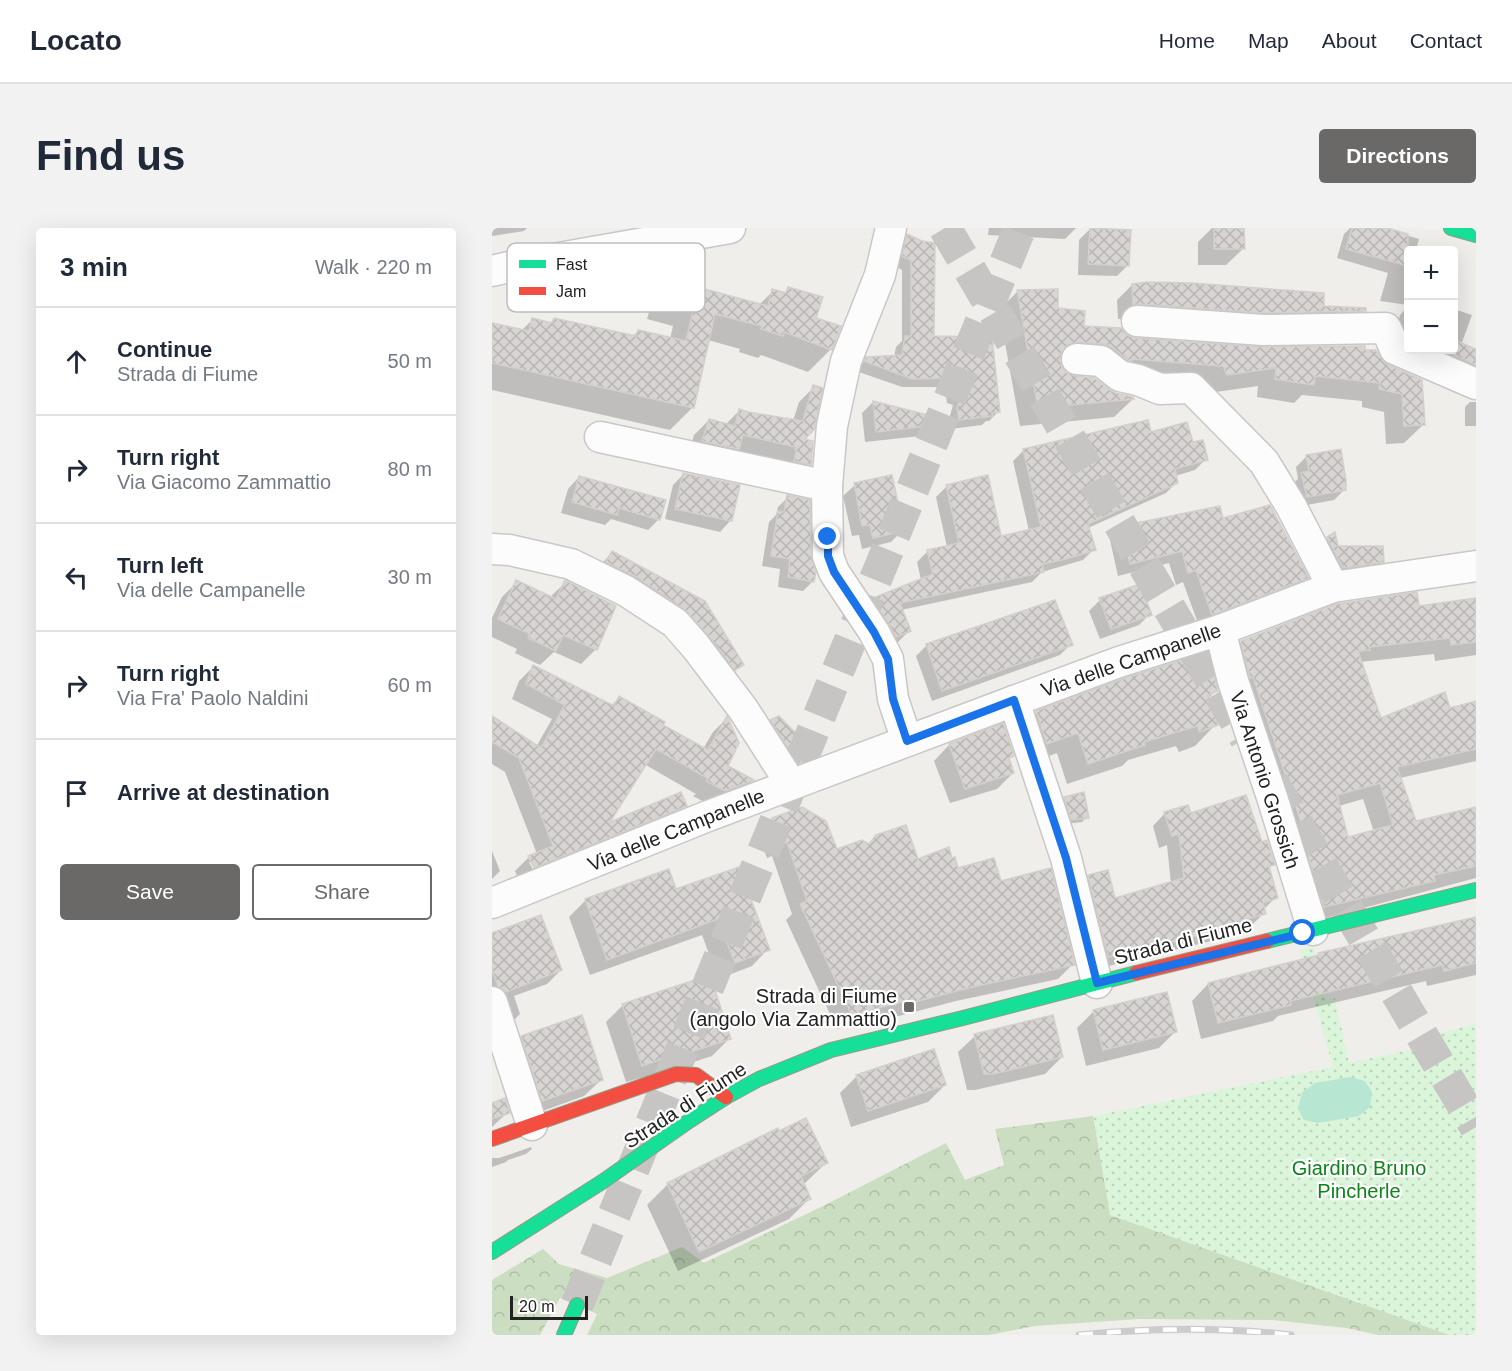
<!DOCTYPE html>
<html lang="en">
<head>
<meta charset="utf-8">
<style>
  :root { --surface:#fff; --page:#f2f2f3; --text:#1f2937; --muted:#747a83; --line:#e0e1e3; --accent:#6a6968 }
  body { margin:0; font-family:Helvetica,sans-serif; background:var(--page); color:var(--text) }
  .controls { position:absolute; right:18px; top:18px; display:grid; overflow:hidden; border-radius:6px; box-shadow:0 6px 24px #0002 }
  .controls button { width:54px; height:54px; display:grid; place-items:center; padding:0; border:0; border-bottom:2px solid var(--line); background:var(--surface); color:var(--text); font:30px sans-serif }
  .scale { position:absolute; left:18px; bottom:15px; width:78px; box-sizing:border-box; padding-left:6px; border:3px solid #222; border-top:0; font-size:16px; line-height:21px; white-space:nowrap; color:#222; -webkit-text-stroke:4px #fff; paint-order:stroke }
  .stop { position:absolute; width:18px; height:18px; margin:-14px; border:4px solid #1a73e8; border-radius:50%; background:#fff }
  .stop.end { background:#1a73e8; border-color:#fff; box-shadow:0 2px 6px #0008 }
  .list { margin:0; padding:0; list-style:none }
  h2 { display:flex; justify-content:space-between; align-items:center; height:78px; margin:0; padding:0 24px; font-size:26px }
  h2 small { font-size:20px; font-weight:400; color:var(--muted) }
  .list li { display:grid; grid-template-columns:39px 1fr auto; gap:18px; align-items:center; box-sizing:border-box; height:108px; padding:0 24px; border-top:2px solid var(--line) }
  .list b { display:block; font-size:22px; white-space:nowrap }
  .list p { margin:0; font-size:20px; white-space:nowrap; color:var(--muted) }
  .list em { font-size:20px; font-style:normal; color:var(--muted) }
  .actions { display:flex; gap:12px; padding:18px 24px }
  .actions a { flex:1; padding:14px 0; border:2px solid var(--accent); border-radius:6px; text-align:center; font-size:21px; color:var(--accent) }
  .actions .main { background:var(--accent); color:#fff }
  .icon { flex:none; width:33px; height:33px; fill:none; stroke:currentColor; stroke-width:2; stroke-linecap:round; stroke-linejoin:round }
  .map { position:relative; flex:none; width:984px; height:1107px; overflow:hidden; border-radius:6px }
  header { display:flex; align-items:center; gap:36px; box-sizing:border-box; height:84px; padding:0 30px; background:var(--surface); border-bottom:2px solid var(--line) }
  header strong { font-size:28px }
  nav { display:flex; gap:33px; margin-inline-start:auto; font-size:21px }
  .intro { display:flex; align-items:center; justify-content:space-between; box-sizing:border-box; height:144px; padding:0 36px }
  h1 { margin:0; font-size:42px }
  .button { padding:15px 27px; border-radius:6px; background:var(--accent); color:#fff; font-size:21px; font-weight:700 }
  main { display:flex; gap:36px; padding:0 36px }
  aside { flex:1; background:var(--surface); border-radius:6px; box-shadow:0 6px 24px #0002 }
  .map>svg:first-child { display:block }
  .forest { fill:url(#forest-crowns) }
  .park { fill:url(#park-dots) }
  .pitch { fill:#b7e6d2 }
  .shadow { fill:#0003; fill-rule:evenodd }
  .building { fill:url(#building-cross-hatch); stroke:#d3d0cc; stroke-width:1.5; fill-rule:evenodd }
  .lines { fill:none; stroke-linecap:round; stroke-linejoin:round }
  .primary-tunnel { stroke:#c7c5c3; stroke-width:33; stroke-dasharray:33 16; stroke-linecap:butt }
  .street-casing { stroke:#c9c8c7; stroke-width:33 }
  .fast-casing { stroke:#999a82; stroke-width:16 }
  .jam-casing { stroke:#999a82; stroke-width:16 }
  .street { stroke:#fdfcfc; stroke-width:30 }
  .fast { stroke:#16e098; stroke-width:14 }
  .jam { stroke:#f24e42; stroke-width:14 }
  .rail-casing { stroke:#ccc; stroke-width:7 }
  .rail { stroke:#fff; stroke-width:4.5; stroke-dasharray:14; stroke-linecap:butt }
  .route { stroke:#1a73e8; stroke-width:8 }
  .poi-dot { fill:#6a6968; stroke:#fff; stroke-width:2 }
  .labels { text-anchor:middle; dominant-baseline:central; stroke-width:4.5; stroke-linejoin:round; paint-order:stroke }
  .street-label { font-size:20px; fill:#222; stroke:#fff }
  .poi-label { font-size:20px; fill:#222; stroke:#fff; text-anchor:end }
  .park-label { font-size:20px; fill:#0c8416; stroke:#fff }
  .key { fill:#fff; stroke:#bdbdbd; stroke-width:1.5 }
  .key-label { font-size:16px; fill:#222 }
</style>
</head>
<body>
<header>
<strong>Locato</strong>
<nav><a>Home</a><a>Map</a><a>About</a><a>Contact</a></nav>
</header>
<div class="intro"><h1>Find us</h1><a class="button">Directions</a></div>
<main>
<aside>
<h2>3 min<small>Walk · 220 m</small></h2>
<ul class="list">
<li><svg class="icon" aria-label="ahead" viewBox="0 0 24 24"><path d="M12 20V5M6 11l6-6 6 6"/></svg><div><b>Continue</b><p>Strada di Fiume</p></div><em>50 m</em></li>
<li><svg class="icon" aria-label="right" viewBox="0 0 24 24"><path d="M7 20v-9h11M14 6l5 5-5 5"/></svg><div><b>Turn right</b><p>Via Giacomo Zammattio</p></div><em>80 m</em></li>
<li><svg class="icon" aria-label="left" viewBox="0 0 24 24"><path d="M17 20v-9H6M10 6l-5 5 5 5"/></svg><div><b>Turn left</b><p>Via delle Campanelle</p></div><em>30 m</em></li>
<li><svg class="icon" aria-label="right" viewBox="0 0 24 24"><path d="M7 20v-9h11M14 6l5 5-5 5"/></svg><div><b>Turn right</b><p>Via Fra' Paolo Naldini</p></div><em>60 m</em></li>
<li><svg class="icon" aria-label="arrive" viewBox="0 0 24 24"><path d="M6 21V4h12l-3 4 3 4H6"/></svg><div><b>Arrive at destination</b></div></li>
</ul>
<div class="actions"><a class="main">Save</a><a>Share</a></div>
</aside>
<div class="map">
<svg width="984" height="1107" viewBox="0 0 984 1107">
  <defs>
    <pattern id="forest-crowns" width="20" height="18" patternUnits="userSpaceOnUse" patternTransform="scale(1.5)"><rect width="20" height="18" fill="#cbdec1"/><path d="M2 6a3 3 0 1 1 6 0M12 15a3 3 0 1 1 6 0" fill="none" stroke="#aebea6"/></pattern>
    <pattern id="park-dots" width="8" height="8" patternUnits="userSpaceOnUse" patternTransform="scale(1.5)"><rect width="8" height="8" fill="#daf5da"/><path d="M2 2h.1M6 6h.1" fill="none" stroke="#bbd2bb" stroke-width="1.8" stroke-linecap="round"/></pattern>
    <pattern id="building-cross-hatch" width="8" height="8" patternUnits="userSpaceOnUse" patternTransform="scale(1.5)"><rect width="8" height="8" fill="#d7d4d2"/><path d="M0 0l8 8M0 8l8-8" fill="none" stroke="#b8b6b4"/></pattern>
  </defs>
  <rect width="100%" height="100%" fill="#f0eeeb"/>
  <!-- forest -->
  <path class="forest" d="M601,888L619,987L958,1107H886L855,1100L780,1092L647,1091L543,1098L497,1107H95L105,1086L68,1070L48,1107H0V1052L51,1021L67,1036L115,1050L190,1019L212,1035L331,978L454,915L473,952L512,937L503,901Z"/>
  <!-- park -->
  <path class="park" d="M821,719L835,771L843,770L857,835L941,817L939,807L984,796V1107H958L618,987L601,888L841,839L808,722Z"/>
  <!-- pitch -->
  <path class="pitch" d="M858,849L873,853L880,864L878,879L867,888L826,895L812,892L806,881L810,865L823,855Z"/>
  <!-- shadow -->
  <g class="shadow">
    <path d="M0,0H35L32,3L0,8Z"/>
    <path d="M497,0H584L573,11L496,7Z"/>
    <path d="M720,0H751V21L734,37H706V14Z"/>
    <path d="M858,0H890L927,11L924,22H916V77L888,73L896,45L845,30L852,6Z"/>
    <path d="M598,1L636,37L625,48L586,47L587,12Z"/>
    <path d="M416,8L440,110L506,184L497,193H494L490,197L458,201L457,196L447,206L373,214L370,185L381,174L457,194V191L461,177L455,175L453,159H410L364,143L375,130L402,129L404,119L410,113V42L402,37L406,17Z"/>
    <path d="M184,47L207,61L267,77L281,63L291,66L296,61L323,91L339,121L316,144L269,127L266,130L247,124L248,121L216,112L201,179L178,202L0,162V99L29,103L40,92L57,96L62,91L141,108L146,103L178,111L181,98L155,91L161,70Z"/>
    <path d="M640,57L752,83L737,98L626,91L625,72Z"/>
    <path d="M526,63L564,81L590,99L634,108L643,112L885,127L931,197L912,215L894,216L892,184L870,179V173L810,167L802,175L765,169L766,158L717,165L592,134L567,132L568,140L574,146L641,171L622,189L528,198L507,82Z"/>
    <path d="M769,78L872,82L857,98L768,99Z"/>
    <path d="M916,78V122H962V81L980,87L969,117L984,122V170L982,163L974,157L903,126L911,109L903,107L908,87Z"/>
    <path d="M322,159L310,212L318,236L303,251L288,248L291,231L289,233L244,223L231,236L196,228L202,207L217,192L233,197L247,183L301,193L307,174Z"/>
    <path d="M978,174H984V198H973V179Z"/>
    <path d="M657,206L700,216L714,231L703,242L683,248L685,254L674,265L596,300L602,321L591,332L550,344L540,354L409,382L417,403L406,414L393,419L371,382L382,372L429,352L425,334L436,323L455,319L444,269L455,258L508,310L537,303L521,233L532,222Z"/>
    <path d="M815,228L853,261L842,272L804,279L799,257L806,251L804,239Z"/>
    <path d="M192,246L239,292L228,304L173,291L181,257Z"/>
    <path d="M87,249L167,291L156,302L119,291L113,297L69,285L76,261Z"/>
    <path d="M363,257L410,303L399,314L370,321L367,307L360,308L351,268Z"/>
    <path d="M296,269L317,328L321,353L311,363L286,359L288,341L270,338L277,294L284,287L286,279Z"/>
    <path d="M730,292L815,349L802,362L707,398L691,354L684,357L677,335L626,348L618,312L630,299Z"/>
    <path d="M842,307L845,320L890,334L879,345L839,351L824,321L836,310Z"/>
    <path d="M120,325L212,374L250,436L239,448L109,336Z"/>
    <path d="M25,354L58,369L74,354L104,421L89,436L62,424L48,437L23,425L25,421L0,409V390L10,369Z"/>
    <path d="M608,372L658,386L647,397L608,411L597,383Z"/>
    <path d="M984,372V427L943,433L942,426L868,434L888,492L957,481L984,475V533L908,550L923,595L984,581V650L815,695L732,431L749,414L925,380ZM871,571L882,604L855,611L847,578Z"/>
    <path d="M579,416L568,427L440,473L424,428L435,417Z"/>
    <path d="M41,439L119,478L127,470L169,497L211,521L221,504L234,491V539L260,553L246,566L218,577L201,568L204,566L152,536L115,597L193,578L179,592L46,645L41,634H37L43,646L27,653L23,643L37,629L45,626L13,544L0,536V492L44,519L60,491L20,471L27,453Z"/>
    <path d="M633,452L724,462L716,471L724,496L703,518L687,524L684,518L636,532L630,538L575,556L565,525L533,537L523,506L544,485Z"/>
    <path d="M279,493L324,528L313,539L295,546L268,504Z"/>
    <path d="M457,517L520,528L516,532L521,545L505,561L458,575L442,533Z"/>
    <path d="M573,570L595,589L590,594L574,596L568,575Z"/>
    <path d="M673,585L698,587L769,616L781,636L776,641L784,669L771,682L772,685L759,698L743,703L736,709L604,741L584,661L597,648L622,671L679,656L675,617L667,620L661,598Z"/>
    <path d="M281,591L344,623L425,633L465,642L508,655L581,736L566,751L464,773L403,789L402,785L345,801L294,692L300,686L280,628L275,630L266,606Z"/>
    <path d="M0,623L8,643L0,651Z"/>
    <path d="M176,643L184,663L276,721L260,738L226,751L210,707L98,747L77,689L93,673Z"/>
    <path d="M984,690V747L935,758L934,753L786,788L781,793L709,811L700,773L716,756L824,729L827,727Z"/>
    <path d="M0,707L69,742L55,756L22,768L28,786L14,800L0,778Z"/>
    <path d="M131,777L237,811L220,828L171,844L134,854L114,794Z"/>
    <path d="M602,783L683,804L667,820L594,838L585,800Z"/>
    <path d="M483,808L570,829L553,846L483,862H475L466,824Z"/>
    <path d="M30,809L109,852L92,868L34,889L13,826Z"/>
    <path d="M365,848L453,857L436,874L359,899L348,865Z"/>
    <path d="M0,876L16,884L0,899Z"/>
    <path d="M39,919L40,921L34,926L16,932L14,934L0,939V930H7Z"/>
    <path d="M334,935L311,957L318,970L297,991L186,1043L155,977L176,956Z"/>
  </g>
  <!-- building -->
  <g class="building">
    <path d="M598,0L639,2L637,38L596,36Z"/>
    <path d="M722,0H752L753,21H722Z"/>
    <path d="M860,0H895L916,6V38L854,21Z"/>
    <path d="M415,6L430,13L443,15L442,108L500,109L508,184L500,185L501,188L467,192L465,180L469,168L464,166L462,150L420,151L372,133L374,129L410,127L413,108H419V32L410,28Z"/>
    <path d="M184,45L211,53L209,60L276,78L280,61L294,65L296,59L331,69L324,90L349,98L340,122L292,104L291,108L269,101L270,98L223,86L202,180L0,135V95L37,103L40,90L60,95L62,90L144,108L146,102L194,113L203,75L178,68Z"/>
    <path d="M655,54L699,55L832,65V78L874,80V83L771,85L646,76L641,77L640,56Z"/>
    <path d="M566,61V80L593,83L592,98L629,100L635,107L644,110L770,119L873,118V122H884L888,128L896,137L930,152L933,197L912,198L910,166L887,161L888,155L823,148L822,157L783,151L784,140L735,147L731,138L640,131V133L636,132L620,119L611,116L586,114L577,116L571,122L568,130L570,139L575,145L584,148L602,150L618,162L624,165L641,169L642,171L546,180L525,62Z"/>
    <path d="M962,112L984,121V137L962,127Z"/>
    <path d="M321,157L331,160L322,202L313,211L321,213L319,237L302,233L305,220L303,222L304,219L251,207L247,221L210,213L217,191L243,198L247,181L256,184L311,193Z"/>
    <path d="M381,173L460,193V195L384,204Z"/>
    <path d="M656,192L659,204L695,194L701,214L711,212L716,232L683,241L686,255L596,296L604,322L570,332L550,336L552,344L408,375L419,403L404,409L381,370L441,346L435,322L467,315L454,257L496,247L509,308L549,299L531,221Z"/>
    <path d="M849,221L854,253V262L815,269L809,245L817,243L814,227Z"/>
    <path d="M191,245L248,257L240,293L183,281Z"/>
    <path d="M400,247L412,303L381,310L378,297L370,298L362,255Z"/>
    <path d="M87,248L174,272L168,292L127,280L125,287L80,274Z"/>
    <path d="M295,267L318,272L319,328L324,344L322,354L296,349L298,331L279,328L286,283L292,284Z"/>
    <path d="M778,277L817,350L720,387L704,342L696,345L690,323L638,336L629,298L728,278L731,290Z"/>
    <path d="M843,304L846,318H891L892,334L851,340L835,309Z"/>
    <path d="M120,323L213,373L252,437L243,442L217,408L192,381L143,348L114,334Z"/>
    <path d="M24,352L64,371L73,352L124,378L105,422L71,407L64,423L36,410L38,406L6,391Z"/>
    <path d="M648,356L660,387L619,401L607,370Z"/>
    <path d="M925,364L927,378L984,370V414L959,417L958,410L877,419L878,422L866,423L889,490L953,464L958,480L984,473V521L905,539L924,593L984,579V638L942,647L943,653L832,679L808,601L811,600L761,449L758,450L749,413L845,376ZM888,555L901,597L856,609L845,567Z"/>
    <path d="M563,372L581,417L450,463L434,416Z"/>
    <path d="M716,424L726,463L716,467L726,497L708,504L705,498L652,514L653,517L596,536L586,505L555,516L544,483L633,450Z"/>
    <path d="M41,437L122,478L127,468L173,494L171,497L216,522L235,488L247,515L236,538L262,552L233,563L214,553L217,551L164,521L118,594L189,564L195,578L42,640L36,628L61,618L27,530L0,514V488L49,520L73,477L34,456Z"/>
    <path d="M287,488L326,528L306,536L278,492Z"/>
    <path d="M511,495L522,528L517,530L522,545L473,561L457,516Z"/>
    <path d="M592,564L597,590L579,592L572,569Z"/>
    <path d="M754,567L770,614L775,612L783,637L777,638L786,670L771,675L774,686L747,693L750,697L616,729L596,647L616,642L623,670L692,650L687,606L680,608L672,584L696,577L699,585Z"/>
    <path d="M310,579L334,593L345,621L370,612L377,616L384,607L414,597L426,631L457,619L460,630L463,629L466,640L502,630L509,653L559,640L583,737L480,759L418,775L417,772L360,787L308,676L315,673L295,614L290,616L280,590Z"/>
    <path d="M247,639L278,722L243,735L226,691L115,732L93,671L177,641L184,661Z"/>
    <path d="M49,687L70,742L14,764L6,758L0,742V705Z"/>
    <path d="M984,689V735L952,743L950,737L798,773L799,777L726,795L716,755L827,727L826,725Z"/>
    <path d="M218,747L239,811L189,827L178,828L150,838L130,776Z"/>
    <path d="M675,764L685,804L611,822L601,782Z"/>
    <path d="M90,787L111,852L50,873L29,808Z"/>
    <path d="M561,787L571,829L501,846H492L482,806Z"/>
    <path d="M442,821L454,857L376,883L364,847Z"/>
    <path d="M13,870L18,885L0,891V875Z"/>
    <path d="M314,890L336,935L309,948L319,971L207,1024L175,955L286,900L287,903Z"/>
  </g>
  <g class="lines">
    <!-- primary-tunnel -->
    <g class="primary-tunnel">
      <path d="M453,0L754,510"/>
      <path d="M780,554L984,899"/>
      <path d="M85,1077L528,0"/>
    </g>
    <defs>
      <g id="street">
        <path d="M399,0L388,47L354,133L340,198L335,258L336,328L342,344L382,404L396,431L401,471L415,513"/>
        <path d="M0,43L21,38L238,0"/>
        <path d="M645,93L771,102L894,100L903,121L984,156"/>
        <path d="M585,131L609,133L628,148L646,152L668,161L699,160L772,234L799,278L841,359"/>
        <path d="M108,209L335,258"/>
        <path d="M0,321L18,322L79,336L134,363L183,395L204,419L251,481L299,556"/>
        <path d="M728,402L741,453L780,569L821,702"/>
        <path d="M522,473L574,630L605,755"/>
        <path d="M0,675L216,588L522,473L627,434L728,402L841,359L984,338"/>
        <path d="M0,774L40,897"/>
      </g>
      <g id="fast">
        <path d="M959,0L984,7"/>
        <path d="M775,713L984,662"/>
        <path d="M0,1024L110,954L197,893L234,869L267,851L339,822L471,790L644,745"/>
        <path d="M72,1107L85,1077"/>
      </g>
      <g id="jam">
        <path d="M644,745L775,713"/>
        <path d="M0,911L184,846L204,847L234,869"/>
      </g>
    </defs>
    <!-- street casing -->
    <use href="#street" class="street-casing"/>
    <!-- fast casing -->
    <use href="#fast" class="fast-casing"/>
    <!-- jam casing -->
    <use href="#jam" class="jam-casing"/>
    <!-- street -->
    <use href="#street" class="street"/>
    <!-- fast -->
    <use href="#fast" class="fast"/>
    <!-- jam -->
    <use href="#jam" class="jam"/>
    <defs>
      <path id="rail" d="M587,1107C657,1100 729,1099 799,1107"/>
    </defs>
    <!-- rail casing -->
    <use href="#rail" class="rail-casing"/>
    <!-- rail -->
    <use href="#rail" class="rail"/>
  </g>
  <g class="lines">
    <!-- route -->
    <path class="route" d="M336,309V328L342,344L382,404L396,431L401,471L415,513L522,472L574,630L605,755L811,705"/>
  </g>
  <!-- markers -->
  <rect class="poi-dot" x="411" y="773" width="12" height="12" rx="3"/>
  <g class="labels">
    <!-- street labels -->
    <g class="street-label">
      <text transform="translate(639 432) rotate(-19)">Via delle Campanelle</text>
      <text transform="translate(773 552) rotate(72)">Via Antonio Grossich</text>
      <text transform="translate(184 602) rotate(-22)">Via delle Campanelle</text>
      <text transform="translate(691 713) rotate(-14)">Strada di Fiume</text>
      <text transform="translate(193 877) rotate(-33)">Strada di Fiume</text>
    </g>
    <!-- poi labels -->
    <g class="poi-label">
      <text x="405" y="768">Strada di Fiume<tspan x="405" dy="23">(angolo Via Zammattio)</tspan></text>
    </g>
    <!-- park labels -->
    <g class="park-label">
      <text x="867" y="940">Giardino Bruno<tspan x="867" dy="23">Pincherle</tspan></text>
    </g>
  </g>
  <!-- legend -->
  <rect x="15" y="15" width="198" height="69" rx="9" class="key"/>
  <rect x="27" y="32" width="27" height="8" fill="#16e098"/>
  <rect x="27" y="59" width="27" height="8" fill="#f24e42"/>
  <g class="key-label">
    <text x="64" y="42">Fast</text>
    <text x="64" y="69">Jam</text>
  </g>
</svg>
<div class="controls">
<button>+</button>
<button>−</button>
</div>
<div class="scale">20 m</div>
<div class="stop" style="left:811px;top:705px"></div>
<div class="stop end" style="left:336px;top:309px"></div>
</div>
</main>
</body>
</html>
